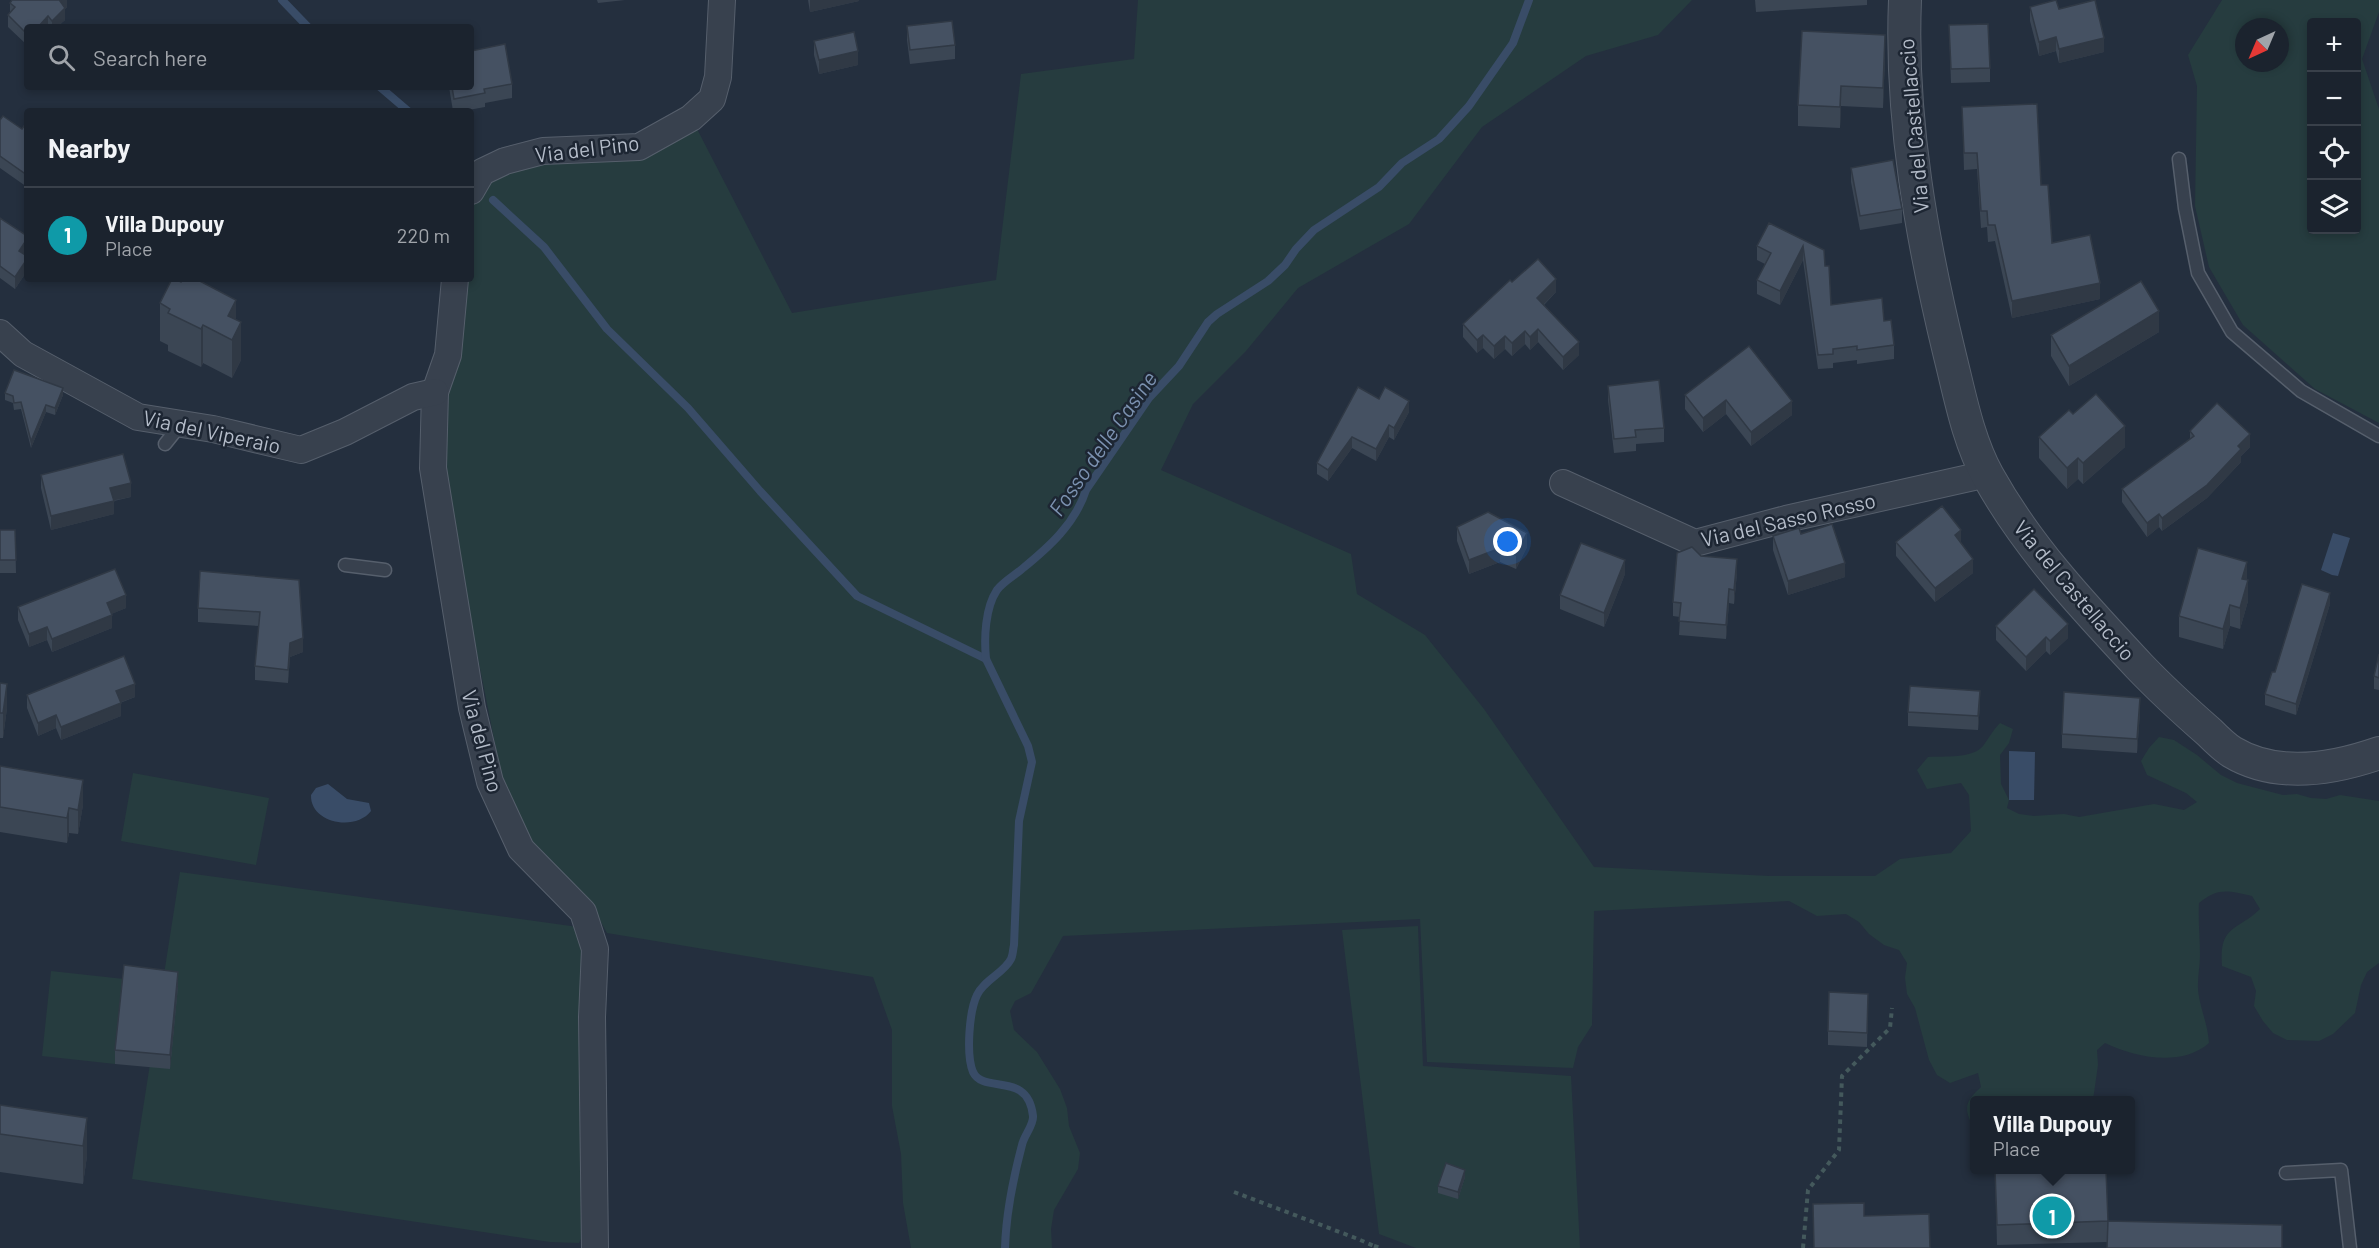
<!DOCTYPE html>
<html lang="en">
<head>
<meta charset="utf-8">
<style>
  :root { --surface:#1b232e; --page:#282f3a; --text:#f1f3f6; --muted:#a0a4aa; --line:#39404a; --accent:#8ab4f8 }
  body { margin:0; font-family:Barlow,sans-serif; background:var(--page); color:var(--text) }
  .controls { position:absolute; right:18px; top:18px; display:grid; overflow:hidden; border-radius:6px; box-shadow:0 3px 9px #0003 }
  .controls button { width:54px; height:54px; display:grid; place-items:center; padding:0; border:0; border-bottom:2px solid var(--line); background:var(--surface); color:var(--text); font:30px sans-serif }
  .compass { position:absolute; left:2235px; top:18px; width:54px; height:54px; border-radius:50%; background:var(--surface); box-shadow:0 3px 9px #0003; rotate:224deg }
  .you { position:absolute; left:1508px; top:542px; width:21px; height:21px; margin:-15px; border:4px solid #fff; border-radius:50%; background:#1a73e8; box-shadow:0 0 0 9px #1a73e833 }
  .badge { display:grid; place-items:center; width:39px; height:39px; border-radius:50%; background:var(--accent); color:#fff; font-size:20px; font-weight:700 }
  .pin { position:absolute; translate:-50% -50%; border:3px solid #fff; box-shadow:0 2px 6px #0006 }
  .popup { position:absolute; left:1970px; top:1096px; width:165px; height:78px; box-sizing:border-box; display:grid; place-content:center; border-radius:6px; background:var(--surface); filter:drop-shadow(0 2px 4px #0005); font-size:20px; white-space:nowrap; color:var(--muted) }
  .popup b { font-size:22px; color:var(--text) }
  .popup::after { content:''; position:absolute; left:50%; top:100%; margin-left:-12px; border:12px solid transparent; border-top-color:var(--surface) }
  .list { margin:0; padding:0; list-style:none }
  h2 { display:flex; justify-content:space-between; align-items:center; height:78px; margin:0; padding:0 24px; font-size:26px }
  h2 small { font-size:20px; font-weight:400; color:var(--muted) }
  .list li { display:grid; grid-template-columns:39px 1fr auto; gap:18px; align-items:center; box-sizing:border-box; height:96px; padding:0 24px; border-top:2px solid var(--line) }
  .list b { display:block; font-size:22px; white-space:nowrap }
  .list p { margin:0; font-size:20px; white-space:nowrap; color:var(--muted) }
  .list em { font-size:20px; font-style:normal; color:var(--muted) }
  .icon { flex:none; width:33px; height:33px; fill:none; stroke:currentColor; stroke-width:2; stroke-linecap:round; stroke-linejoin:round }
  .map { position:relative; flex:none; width:2379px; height:1248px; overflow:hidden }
  .search { position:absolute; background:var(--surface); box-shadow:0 3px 9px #0003; left:24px; top:24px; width:450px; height:66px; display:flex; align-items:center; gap:15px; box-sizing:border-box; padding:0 21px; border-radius:6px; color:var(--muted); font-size:22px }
  .panel { position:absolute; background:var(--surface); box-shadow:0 3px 9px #0003; left:24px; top:108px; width:450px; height:174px; border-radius:6px }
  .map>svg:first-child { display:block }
  .green { fill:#263c3f; fill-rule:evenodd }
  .water { fill:#394c67 }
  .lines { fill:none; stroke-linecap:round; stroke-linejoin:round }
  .stream { stroke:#394c67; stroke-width:8 }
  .service-casing { stroke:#565f6c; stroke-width:15 }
  .minor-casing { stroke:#565f6c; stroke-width:28 }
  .tertiary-casing { stroke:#565f6c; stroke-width:34 }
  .path { stroke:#44595c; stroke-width:4; stroke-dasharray:4.5 4.5; stroke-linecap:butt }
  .service { stroke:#38414e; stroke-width:12 }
  .minor { stroke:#38414e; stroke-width:26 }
  .tertiary { stroke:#38414e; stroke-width:32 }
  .wall { fill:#3b4654 }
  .shaded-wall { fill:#303945 }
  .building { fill:#455162; stroke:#303945; stroke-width:1.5 }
  .labels { text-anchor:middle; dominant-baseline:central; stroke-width:5; stroke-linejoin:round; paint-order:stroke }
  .street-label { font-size:21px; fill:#b4bcc9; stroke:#1d2633 }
  .water-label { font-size:22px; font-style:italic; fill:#7c92b1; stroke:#1d2633 }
</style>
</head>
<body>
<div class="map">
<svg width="2379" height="1248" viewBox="0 0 2379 1248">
  <rect width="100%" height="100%" fill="#242f3e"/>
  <!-- green -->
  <g class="green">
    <path d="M1138,0H1692L1658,35L1586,56L1482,127L1409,224L1298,288L1246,351L1193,404L1161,470L1351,554L1357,594L1425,635L1484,709L1594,867L1769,876H1875L1900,859L1951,853L1971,831L1969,795L1961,783L1927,789L1917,770L1928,757C1944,756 1972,759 1983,746C1989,738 1993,730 2000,723L2013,729L2009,743L2000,755L2001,784L2009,800L2007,808L2019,814L2034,816L2064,814L2079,817L2154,804L2184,810L2197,802L2186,793L2147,775L2141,761L2149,748L2159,737L2174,740L2197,755L2221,775L2237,783L2283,795L2297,794L2311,798L2326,799L2340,795L2379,801V963L2367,972L2361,985L2355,1013L2333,1034L2319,1041L2287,1040L2273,1033L2263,1021L2254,1006L2256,991L2251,977L2222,966C2219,925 2236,932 2260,909L2252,896C2228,891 2219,887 2199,903C2198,921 2200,938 2200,955C2200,969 2196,983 2199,997C2202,1013 2208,1026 2209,1043C2182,1067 2136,1058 2105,1043L2097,1050L2098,1065L2093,1100H1974V1128C1963,1108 1965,1102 1981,1087L1978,1073L1950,1083L1937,1075L1929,1060L1915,1008L1907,994L1905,978L1907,963L1899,950L1884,945L1869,934L1859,922L1846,914L1817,916L1789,901L1594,911L1592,1025L1578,1047L1573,1068L1427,1062L1420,919L1063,936L1031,993L1015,1001L1010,1011L1014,1030L1037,1052L1060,1089L1067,1108L1069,1126L1080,1153L1078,1169L1054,1210L1051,1229L1052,1248H911L903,1203L901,1154L892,1106V1030L873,977L607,933L592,906L519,834L503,784L472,628L441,454L463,279H471L472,204L486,183L505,173L536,165L580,163L652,153L696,127L792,313L996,280L1021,74L1134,59ZM1018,839L1017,938L1011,956L1010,955Z"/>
    <path d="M2222,0H2379V12L2362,59L2379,109V423L2315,389L2243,325L2209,267L2195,206L2197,86L2188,55ZM2312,22H2356V230H2312ZM2244,27H2280V63H2244Z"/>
    <path d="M133,773L269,798L256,865L121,841Z"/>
    <path d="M180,872L578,927L586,943L585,1229L579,1243L550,1242L132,1179Z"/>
    <path d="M1418,926L1423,1066L1571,1076L1580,1248H1416L1379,1234L1342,930Z"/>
    <path d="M51,971L124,979L115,1064L42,1056Z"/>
  </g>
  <!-- water -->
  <g class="water">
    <path d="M2333,533L2350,538L2338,576L2332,575L2321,570Z"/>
    <path d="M2009,751L2035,752L2034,800H2009Z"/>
    <path d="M328,784L347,799L369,803L371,811C355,832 310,823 311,795L316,788Z"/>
  </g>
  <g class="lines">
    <!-- stream -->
    <g class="stream">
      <path d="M282,0L308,27"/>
      <path d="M380,87L408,111"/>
      <path d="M493,200L544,247L607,329L688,408L760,491L857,596L986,659"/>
      <path d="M1005,1248C1006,1212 1013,1179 1022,1145C1024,1135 1034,1125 1033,1116C1028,1070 984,1095 973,1072C966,1055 969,1012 977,995C984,980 1004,973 1011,959C1013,955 1013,949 1014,945L1019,821L1032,762L1028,746L986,659C984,638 985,608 997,590C1003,582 1015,575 1022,569C1049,547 1075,524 1086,490L1149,398L1179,366L1208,322L1217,314L1268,281L1285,265L1296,249L1314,230L1379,187L1402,163L1439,139L1469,106L1513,43L1529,0"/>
    </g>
    <defs>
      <g id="service">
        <path d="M2179,159L2185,208L2198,273L2232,332L2301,391L2379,436"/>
        <path d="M165,444L181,424"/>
        <path d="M345,565L385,570"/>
        <path d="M2286,1173L2341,1170L2350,1248"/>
      </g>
      <g id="minor">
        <path d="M471,191L482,172L505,161L543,151L639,147L691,118L712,99L718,77L722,0"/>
        <path d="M455,279L448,355L435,392L433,468L472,708L490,782L521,849L583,912L595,949L592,1017L595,1248"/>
        <path d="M0,333L23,354L138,417L213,429L301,450L345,432L413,397L435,392"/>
        <path d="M1563,483L1695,543L1786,519L1987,474"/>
      </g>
      <path id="tertiary" d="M1905,0C1900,119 1922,241 1950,356C1960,396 1968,440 1988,476C2028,548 2084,607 2139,666C2161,689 2185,711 2209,732C2216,739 2224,747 2232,752C2277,779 2333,769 2379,753"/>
    </defs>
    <!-- service casing -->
    <use href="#service" class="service-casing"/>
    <!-- minor casing -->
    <use href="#minor" class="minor-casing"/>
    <!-- tertiary casing -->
    <use href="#tertiary" class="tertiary-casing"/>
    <!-- path -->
    <g class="path">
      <path d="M1234,1192L1358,1239L1374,1246V1248"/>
      <path d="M1374,1246L1381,1248"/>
      <path d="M1803,1248L1808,1190L1839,1150L1842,1076L1890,1028L1892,1008"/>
    </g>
    <!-- service -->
    <use href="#service" class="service"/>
    <!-- minor -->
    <use href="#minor" class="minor"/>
    <!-- tertiary -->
    <use href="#tertiary" class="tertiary"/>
  </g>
  <!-- wall -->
  <g class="wall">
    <path d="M67,0V7L65,9V20L57,27H27V45L8,27V15L10,12V3Z"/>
    <path d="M597,0H625L598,3Z"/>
    <path d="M808,0H859V1L810,12Z"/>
    <path d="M1755,0H1867V5L1756,12Z"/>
    <path d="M2030,7L2059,9L2104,52L2059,63L2056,51L2039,56L2030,21Z"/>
    <path d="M1949,25L1990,68V82L1951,83Z"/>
    <path d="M907,26L955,45V59L910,64L907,40Z"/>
    <path d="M814,41L858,65L819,74L814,55Z"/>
    <path d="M1885,56L1883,108L1841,106L1840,128L1798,126V105Z"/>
    <path d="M512,84V98L485,103V107L463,111H453L449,87H471Z"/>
    <path d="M1962,107L2041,185L2052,243L2100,299L2012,318L1995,241L1988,242L1987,227L1981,228L1977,169L1964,170Z"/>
    <path d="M0,120L22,129L27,128V187L0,168Z"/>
    <path d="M1851,168L1902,209V223L1860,230L1851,182Z"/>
    <path d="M0,218L27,236V252L25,255L27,256V271L15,289L0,278Z"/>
    <path d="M1769,223L1825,266L1831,305L1884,321L1894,345V359L1857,364V360L1833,363V368L1818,369L1803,260L1780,305L1757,294V280L1765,264L1757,260V246Z"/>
    <path d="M1512,282L1556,292L1544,305L1579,355L1563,370L1538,342L1530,350L1525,344L1512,356L1505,349L1494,359L1483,348L1477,353L1463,337V324Z"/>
    <path d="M160,303L236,320L241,360L232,378L203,363L201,367L168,351V345L160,341Z"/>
    <path d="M2159,332L2069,386L2051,356V335Z"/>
    <path d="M1749,346L1792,415L1751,446L1726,414L1703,432L1685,409V395Z"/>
    <path d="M1608,386L1664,428V442L1636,444V451L1614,453L1608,400Z"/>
    <path d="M5,393L63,395L55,415L46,412L31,448L21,409L14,410L13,403L5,400Z"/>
    <path d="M1379,399L1409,412L1394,440L1389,437L1376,461L1352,448L1328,481L1317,474V463Z"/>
    <path d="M2073,414L2125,447L2083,484L2078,479L2067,489L2039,458V437Z"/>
    <path d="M2190,431L2250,447L2241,456V462L2207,498L2162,531L2159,527L2147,537L2122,502V489L2190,439Z"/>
    <path d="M41,475L131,497L114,501V514L51,530L41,488Z"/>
    <path d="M1457,527L1527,547L1516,569L1500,562L1469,574L1457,541Z"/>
    <path d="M0,530H15L16,573H0Z"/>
    <path d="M1801,534L1845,577L1788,595L1773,550V536Z"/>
    <path d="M1896,542L1961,543L1973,573L1935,602L1896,556Z"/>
    <path d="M1701,556L1737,573L1734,604L1729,603L1726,639L1679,635L1680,617L1673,616V602Z"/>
    <path d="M1625,574L1604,627L1560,609V595Z"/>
    <path d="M299,580L303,652L290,657L288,683L255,680V666L259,626L198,622V608Z"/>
    <path d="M2247,580L2248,601L2240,629L2230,626L2223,649L2179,637V616Z"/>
    <path d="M2330,604L2296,715L2265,705V694Z"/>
    <path d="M18,607L126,608L111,614L112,628L52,652L47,640L29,647L18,620Z"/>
    <path d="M1996,626L2068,638L2050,655L2046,651L2026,671L1996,640Z"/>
    <path d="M2379,654V690L2374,689V676Z"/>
    <path d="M0,683L7,708L3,738H0Z"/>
    <path d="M27,695L135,697L120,703L121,716L61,740L56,728L38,736L27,708Z"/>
    <path d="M1980,705L1978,730L1908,726V712Z"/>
    <path d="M2140,712L2137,753L2062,748V734Z"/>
    <path d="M0,766L83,805L78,834L69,833L67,843L0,832Z"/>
    <path d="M178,986L170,1069L115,1064V1050Z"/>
    <path d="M1868,994L1867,1047L1828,1045V1031Z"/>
    <path d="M0,1105L87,1118V1156L83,1184L0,1172Z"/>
    <path d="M1995,1170L2108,1221L2107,1242L1997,1245Z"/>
    <path d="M1465,1177L1458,1199L1438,1193V1186Z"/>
  </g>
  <!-- shaded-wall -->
  <g class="shaded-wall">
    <path d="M61,0H67V7L65,9V20L57,27H52V21Z"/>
    <path d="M810,0H859V1L810,12Z"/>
    <path d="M48,16V27H38Z"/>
    <path d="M1885,35V56L1883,108V88Z"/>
    <path d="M2056,37V51L2039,56V42Z"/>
    <path d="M2104,38V52L2059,63V49Z"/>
    <path d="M858,51V65L819,74V60Z"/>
    <path d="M1841,86V106L1840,128V107Z"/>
    <path d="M27,239V252L19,264V251Z"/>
    <path d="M1803,246V260L1780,305V291Z"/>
    <path d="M27,259V271L15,289V277Z"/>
    <path d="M1556,279V292L1537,311V298Z"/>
    <path d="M2100,283V299L2012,318V301Z"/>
    <path d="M236,300V331L241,322V360L232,378V340L228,316Z"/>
    <path d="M2159,311V332L2069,386V366Z"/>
    <path d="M203,325V363L201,367V329Z"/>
    <path d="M1538,329V342L1530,350V337Z"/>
    <path d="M1525,331V344L1512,356V343Z"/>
    <path d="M1483,335V348L1477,353V340Z"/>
    <path d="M1505,336V349L1494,359V346Z"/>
    <path d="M1579,342V355L1563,370V357Z"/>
    <path d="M63,388V395L55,415V408Z"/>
    <path d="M1726,400V414L1703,432V418Z"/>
    <path d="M1409,401V412L1394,440V428Z"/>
    <path d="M1792,401V415L1751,446V432Z"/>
    <path d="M46,405V412L31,448V441Z"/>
    <path d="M1389,425V437L1376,461V449Z"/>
    <path d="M2125,426V447L2083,484V463Z"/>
    <path d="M2250,434V447L2241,456V462L2207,498L2162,531V518Z"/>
    <path d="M1352,437V448L1328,481V470Z"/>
    <path d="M2078,458V479L2067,489V468Z"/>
    <path d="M131,483V497L110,501V488Z"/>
    <path d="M114,501V514L51,530V516Z"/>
    <path d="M2159,514V527L2147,537V523Z"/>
    <path d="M1961,530V544L1955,535Z"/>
    <path d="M1527,533V547L1516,569V555Z"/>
    <path d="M1500,548V562L1469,574V560Z"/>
    <path d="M1737,559V573L1734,604V590Z"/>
    <path d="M1973,559V573L1935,602V588Z"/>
    <path d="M1625,560V574L1604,627V613Z"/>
    <path d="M2247,562V583L2242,579Z"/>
    <path d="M1845,563V577L1788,595V581Z"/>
    <path d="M2248,580V601L2240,629V608Z"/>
    <path d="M1729,589V603L1726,639V625Z"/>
    <path d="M2330,593V604L2296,715V704Z"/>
    <path d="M126,595V608L107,616V603Z"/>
    <path d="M2230,605V626L2223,649V629Z"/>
    <path d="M112,615V628L52,652V639Z"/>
    <path d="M2068,624V638L2050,655V641Z"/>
    <path d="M47,627V640L29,647V634Z"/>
    <path d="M2046,637V651L2026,671V657Z"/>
    <path d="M303,638V652L290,657L288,683L290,643Z"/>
    <path d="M7,684V708L3,738V713Z"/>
    <path d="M135,684V697L116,704V691Z"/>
    <path d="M1980,691V705L1978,730V716Z"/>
    <path d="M2140,698V712L2137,753V739Z"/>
    <path d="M121,703V716L61,740V727Z"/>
    <path d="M56,715V728L38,736V723Z"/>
    <path d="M83,780V805L78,834V810Z"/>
    <path d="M69,808V833L67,843V818Z"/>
    <path d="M178,972V986L170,1069V1055Z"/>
    <path d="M87,1118V1156L83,1184V1146Z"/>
    <path d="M1465,1170V1177L1458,1199V1192Z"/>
  </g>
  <!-- building -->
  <g class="building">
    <path d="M12,0H61L60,1L65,8L52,21L48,16L38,27H27V34L8,15L15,7L10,3Z"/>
    <path d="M2056,0L2059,9L2095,0L2104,38L2059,49L2056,37L2039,42L2030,7Z"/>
    <path d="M952,21L955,45L910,50L907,26Z"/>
    <path d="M1988,24L1990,68L1951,69L1949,25Z"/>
    <path d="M1802,31L1885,35L1883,88L1841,86L1840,107L1798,105Z"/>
    <path d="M854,32L858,51L819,60L814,41Z"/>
    <path d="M505,44L512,84L484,89L485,93L454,99L452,87H471V51Z"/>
    <path d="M2037,104L2041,185H2048L2052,243L2090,235L2100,283L2012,301L1995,225H1988L1987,211H1981L1977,153H1964L1962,107Z"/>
    <path d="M3,116L22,129L24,126L27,128V175L0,156V120Z"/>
    <path d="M1893,160L1902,209L1860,216L1851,168Z"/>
    <path d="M0,218L27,236V239L19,251L27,256V259L15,277L0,266Z"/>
    <path d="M1769,223L1824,250L1825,266H1829L1831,305L1882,298L1884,321L1891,320L1894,345L1857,350V346L1833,349V354L1818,355L1803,246L1780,291L1757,280L1771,253L1757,246Z"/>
    <path d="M1538,259L1556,279L1537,298L1579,342L1563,357L1538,329L1530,337L1525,331L1512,343L1505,336L1494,346L1483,335L1477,340L1463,324L1510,280L1512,282Z"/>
    <path d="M172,279H175L181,282L182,279H196L236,300L228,316L241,322L232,340L203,325L201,329L168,313L170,309L160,303Z"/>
    <path d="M2141,281L2159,311L2069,366L2051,335Z"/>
    <path d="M1749,346L1792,401L1751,432L1726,400L1703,418L1685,395Z"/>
    <path d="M14,370L63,388L55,408L46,405L31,441L21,402L14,403L13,396L5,393Z"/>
    <path d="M1659,380L1664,428L1635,430L1636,437L1614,439L1608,386Z"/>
    <path d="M1358,387L1379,399L1385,387L1409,401L1394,428L1389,425L1376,449L1352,437L1328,470L1317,463Z"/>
    <path d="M2096,394L2125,426L2083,463L2078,458L2067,468L2039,437L2069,410L2073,414Z"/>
    <path d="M2217,403L2250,434L2238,446L2241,449L2207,485L2162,518L2159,514L2147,523L2122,489L2194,436L2190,431Z"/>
    <path d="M123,454L131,483L110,488L114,501L51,516L41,475Z"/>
    <path d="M1942,506L1961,530L1955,535L1973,559L1935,588L1896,542Z"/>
    <path d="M1488,512L1527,533L1516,555L1500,548L1469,560L1457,527Z"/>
    <path d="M1832,524L1845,563L1788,581L1773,536L1799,528L1801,534Z"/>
    <path d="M0,530H15L16,560H0Z"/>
    <path d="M1581,543L1625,560L1604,613L1560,595Z"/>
    <path d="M1692,547L1701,556L1737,559L1734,590L1729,589L1726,625L1679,621L1681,603L1673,602L1677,553Z"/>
    <path d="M2198,548L2247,562L2242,579L2248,580L2240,608L2230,605L2223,629L2179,616Z"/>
    <path d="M115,569L126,595L107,603L112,615L52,639L47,627L29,634L18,607Z"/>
    <path d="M200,571L299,580L303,638L290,643L288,670L255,666L260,612L198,608Z"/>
    <path d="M2302,584L2330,593L2296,704L2265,694L2272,672H2275Z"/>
    <path d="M2034,589L2068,624L2050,641L2046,637L2026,657L1996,626Z"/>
    <path d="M2379,654V678L2374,676Z"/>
    <path d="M124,656L135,684L116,691L121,703L61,727L56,715L38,723L27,695Z"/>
    <path d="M0,683L7,684L3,713H0Z"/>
    <path d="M1910,686L1980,691L1978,716L1908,712Z"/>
    <path d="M2064,692L2140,698L2137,739L2062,734Z"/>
    <path d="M0,766L83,780L78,810L69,808L67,818L0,807Z"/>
    <path d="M124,965L178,972L170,1055L115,1050Z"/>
    <path d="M1829,992L1868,994L1867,1033L1828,1031Z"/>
    <path d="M0,1105L87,1118L83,1146L0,1134Z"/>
    <path d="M1446,1163L1465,1170L1458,1192L1438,1186Z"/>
    <path d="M1995,1170H2106L2108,1221L1997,1225Z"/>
    <path d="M1864,1203V1216L1929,1214L1930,1248H1814L1813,1204Z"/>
    <path d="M2108,1221L2282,1225V1248H2107Z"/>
  </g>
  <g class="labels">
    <!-- street labels -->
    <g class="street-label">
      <text transform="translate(1913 126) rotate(-95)">Via del Castellaccio</text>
      <text transform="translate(587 148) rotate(-7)">Via del Pino</text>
      <text transform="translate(212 431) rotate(12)">Via del Viperaio</text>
      <text transform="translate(1788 519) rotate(-13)">Via del Sasso Rosso</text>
      <text transform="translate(2075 590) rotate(50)">Via del Castellaccio</text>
      <text transform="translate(483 741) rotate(75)">Via del Pino</text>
    </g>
    <!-- water labels -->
    <g class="water-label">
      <text transform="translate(1102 443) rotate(-55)">Fosso delle Casine</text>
    </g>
  </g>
</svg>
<div class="controls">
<button>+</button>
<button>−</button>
<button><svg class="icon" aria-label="locate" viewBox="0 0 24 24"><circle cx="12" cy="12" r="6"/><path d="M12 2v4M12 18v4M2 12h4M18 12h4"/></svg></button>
<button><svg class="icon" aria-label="layers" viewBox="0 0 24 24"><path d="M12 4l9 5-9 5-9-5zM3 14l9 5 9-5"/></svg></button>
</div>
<svg class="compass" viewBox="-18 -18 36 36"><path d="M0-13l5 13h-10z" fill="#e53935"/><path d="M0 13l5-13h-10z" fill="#a0a4aa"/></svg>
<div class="you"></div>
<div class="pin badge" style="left:2052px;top:1216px;background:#0f9aa8">1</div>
<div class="popup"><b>Villa Dupouy</b>Place</div>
<div class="search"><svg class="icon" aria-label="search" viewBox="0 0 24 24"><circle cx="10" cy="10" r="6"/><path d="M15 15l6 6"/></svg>Search here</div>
<section class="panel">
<h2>Nearby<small></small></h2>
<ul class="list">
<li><span class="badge" style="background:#0f9aa8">1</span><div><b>Villa Dupouy</b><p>Place</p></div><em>220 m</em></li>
</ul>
</section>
</div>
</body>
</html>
